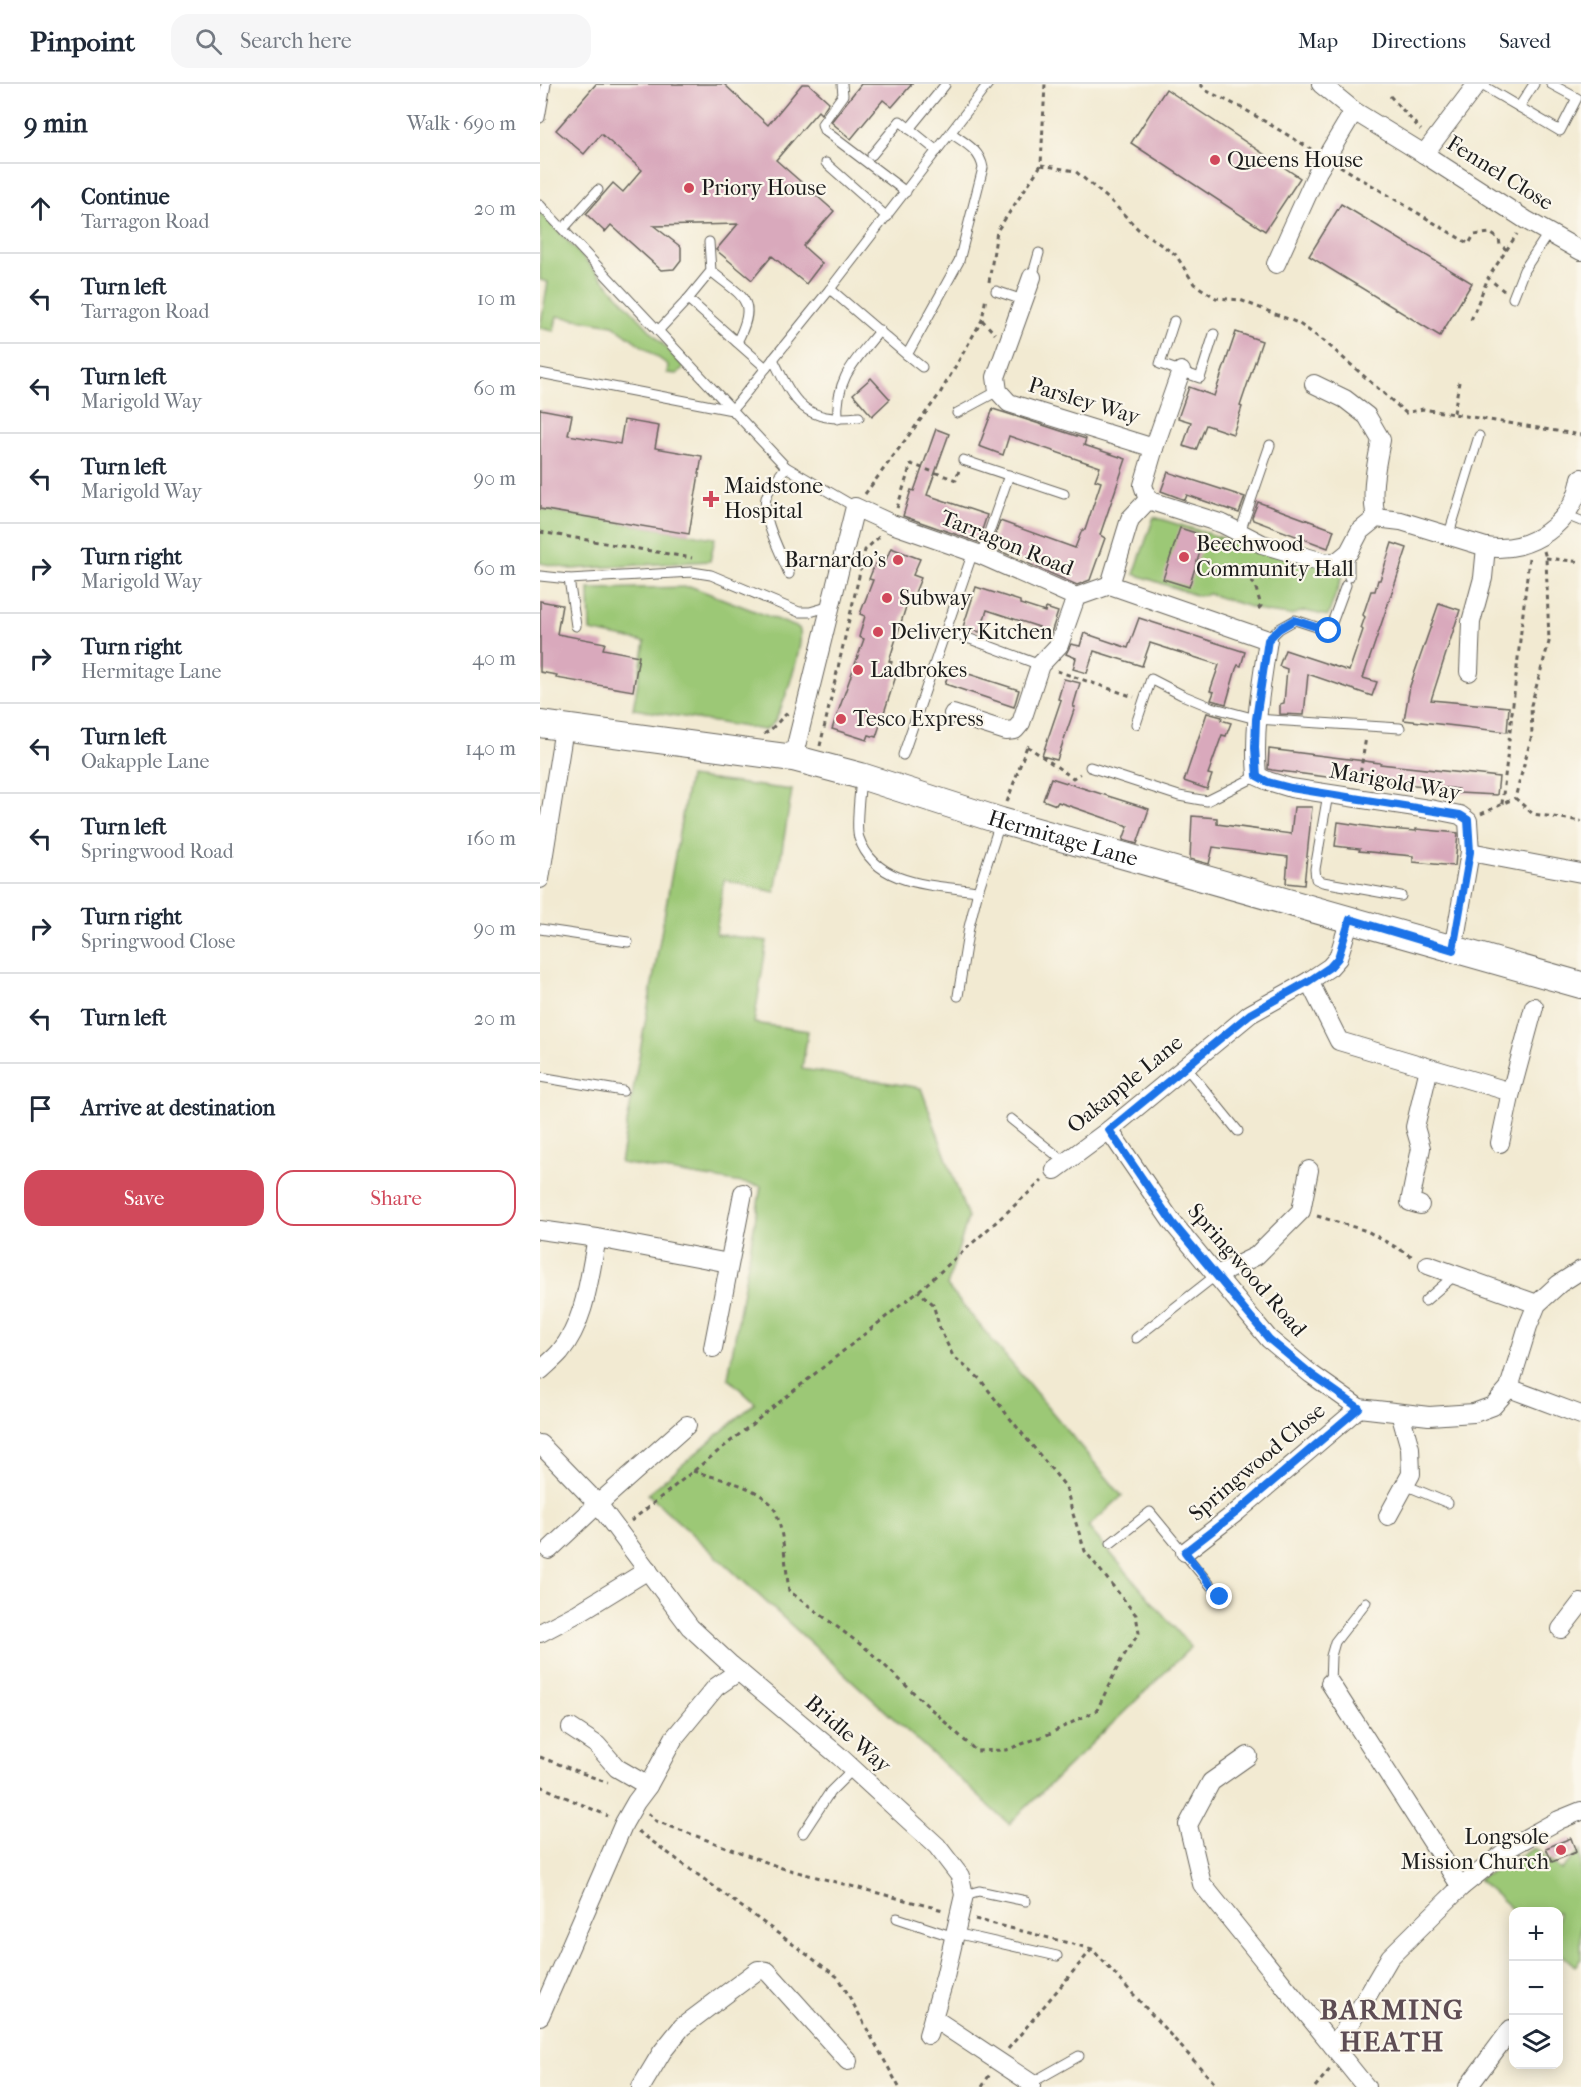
<!DOCTYPE html>
<html lang="en">
<head>
<meta charset="utf-8">
<style>
  :root { --surface:#fff; --page:#f6f6f7; --text:#1f2937; --muted:#747a83; --line:#e0e1e3; --accent:#d1495b }
  body { margin:0; font-family:"IM FELL French Canon",serif; background:var(--page); color:var(--text) }
  .controls { position:absolute; right:18px; bottom:18px; display:grid; overflow:hidden; border-radius:12px; box-shadow:0 3px 15px #0003 }
  .controls button { width:54px; height:54px; display:grid; place-items:center; padding:0; border:0; border-bottom:2px solid var(--line); background:var(--surface); color:var(--text); font:30px sans-serif }
  .stop { position:absolute; width:18px; height:18px; margin:-14px; border:4px solid #1a73e8; border-radius:50%; background:#fff }
  .stop.end { background:#1a73e8; border-color:#fff; box-shadow:0 2px 6px #0008 }
  .list { margin:0; padding:0; list-style:none }
  h2 { display:flex; justify-content:space-between; align-items:center; height:78px; margin:0; padding:0 24px; font-size:26px }
  h2 small { font-size:20px; font-weight:400; color:var(--muted) }
  .list li { display:grid; grid-template-columns:39px 1fr auto; gap:18px; align-items:center; box-sizing:border-box; height:90px; padding:0 24px; border-top:2px solid var(--line) }
  .list b { display:block; font-size:22px; white-space:nowrap }
  .list p { margin:0; font-size:20px; white-space:nowrap; color:var(--muted) }
  .list em { font-size:20px; font-style:normal; color:var(--muted) }
  .actions { display:flex; gap:12px; padding:18px 24px }
  .actions a { flex:1; padding:14px 0; border:2px solid var(--accent); border-radius:18px; text-align:center; font-size:21px; color:var(--accent) }
  .actions .main { background:var(--accent); color:#fff }
  .icon { flex:none; width:33px; height:33px; fill:none; stroke:currentColor; stroke-width:2; stroke-linecap:round; stroke-linejoin:round }
  .map { position:relative; flex:none; width:1041px; height:2003px; overflow:hidden }
  header { display:flex; align-items:center; gap:36px; box-sizing:border-box; height:84px; padding:0 30px; background:var(--surface); border-bottom:2px solid var(--line) }
  header strong { font-size:28px }
  nav { display:flex; gap:33px; margin-inline-start:auto; font-size:21px }
  .search { width:420px; height:54px; background:var(--page); display:flex; align-items:center; gap:15px; box-sizing:border-box; padding:0 21px; border-radius:18px; color:var(--muted); font-size:22px }
  main { display:flex }
  aside { flex:1; background:var(--surface) }
  .map>svg:first-child { display:block }
  .green { fill:#9cc876; stroke:#5c7249; stroke-width:1.5 }
  .building { fill:#d9a9bc }
  .lines { fill:none; stroke-linecap:round; stroke-linejoin:round }
  .lane-casing { stroke:#67645c; stroke-width:11 }
  .street-casing { stroke:#67645c; stroke-width:20 }
  .secondary-casing { stroke:#67645c; stroke-width:28 }
  .path { stroke:#67645c; stroke-width:3; stroke-dasharray:4.5 4.5; stroke-linecap:butt }
  .lane { stroke:#fff; stroke-width:9 }
  .street { stroke:#fff; stroke-width:18 }
  .secondary { stroke:#fff; stroke-width:26 }
  .route { stroke:#1a73e8; stroke-width:8 }
  .poi-dot { fill:#d1495b; stroke:#fbf7ec; stroke-width:2 }
  .labels { text-anchor:middle; dominant-baseline:central; stroke-width:4.5; stroke-linejoin:round; paint-order:stroke }
  .poi-label { font-size:22px; fill:#1c1c1c; stroke:#fbf7ec; text-anchor:start }
  .street-label { font-size:22px; fill:#1c1c1c; stroke:#fbf7ec }
  .district-label { font-size:28px; font-weight:bold; letter-spacing:1.5px; fill:#5e4d54; stroke:#fbf7ec }
</style>
</head>
<body>
<header>
<strong>Pinpoint</strong>
<div class="search"><svg class="icon" aria-label="search" viewBox="0 0 24 24"><circle cx="10" cy="10" r="6"/><path d="M15 15l6 6"/></svg>Search here</div>
<nav><a>Map</a><a>Directions</a><a>Saved</a></nav>
</header>
<main>
<aside>
<h2>9 min<small>Walk · 690 m</small></h2>
<ul class="list">
<li><svg class="icon" aria-label="ahead" viewBox="0 0 24 24"><path d="M12 20V5M6 11l6-6 6 6"/></svg><div><b>Continue</b><p>Tarragon Road</p></div><em>20 m</em></li>
<li><svg class="icon" aria-label="left" viewBox="0 0 24 24"><path d="M17 20v-9H6M10 6l-5 5 5 5"/></svg><div><b>Turn left</b><p>Tarragon Road</p></div><em>10 m</em></li>
<li><svg class="icon" aria-label="left" viewBox="0 0 24 24"><path d="M17 20v-9H6M10 6l-5 5 5 5"/></svg><div><b>Turn left</b><p>Marigold Way</p></div><em>60 m</em></li>
<li><svg class="icon" aria-label="left" viewBox="0 0 24 24"><path d="M17 20v-9H6M10 6l-5 5 5 5"/></svg><div><b>Turn left</b><p>Marigold Way</p></div><em>90 m</em></li>
<li><svg class="icon" aria-label="right" viewBox="0 0 24 24"><path d="M7 20v-9h11M14 6l5 5-5 5"/></svg><div><b>Turn right</b><p>Marigold Way</p></div><em>60 m</em></li>
<li><svg class="icon" aria-label="right" viewBox="0 0 24 24"><path d="M7 20v-9h11M14 6l5 5-5 5"/></svg><div><b>Turn right</b><p>Hermitage Lane</p></div><em>40 m</em></li>
<li><svg class="icon" aria-label="left" viewBox="0 0 24 24"><path d="M17 20v-9H6M10 6l-5 5 5 5"/></svg><div><b>Turn left</b><p>Oakapple Lane</p></div><em>140 m</em></li>
<li><svg class="icon" aria-label="left" viewBox="0 0 24 24"><path d="M17 20v-9H6M10 6l-5 5 5 5"/></svg><div><b>Turn left</b><p>Springwood Road</p></div><em>160 m</em></li>
<li><svg class="icon" aria-label="right" viewBox="0 0 24 24"><path d="M7 20v-9h11M14 6l5 5-5 5"/></svg><div><b>Turn right</b><p>Springwood Close</p></div><em>90 m</em></li>
<li><svg class="icon" aria-label="left" viewBox="0 0 24 24"><path d="M17 20v-9H6M10 6l-5 5 5 5"/></svg><div><b>Turn left</b></div><em>20 m</em></li>
<li><svg class="icon" aria-label="arrive" viewBox="0 0 24 24"><path d="M6 21V4h12l-3 4 3 4H6"/></svg><div><b>Arrive at destination</b></div></li>
</ul>
<div class="actions"><a class="main">Save</a><a>Share</a></div>
</aside>
<div class="map">
<svg width="1041" height="2003" viewBox="0 0 1041 2003">
  <rect width="100%" height="100%" fill="#fbf7ec"/>
  <filter id="ink" filterUnits="userSpaceOnUse"><feTurbulence type="fractalNoise" baseFrequency=".0167" numOctaves="2"/><feDisplacementMap in="SourceGraphic" scale="12" xChannelSelector="R" yChannelSelector="G"/><feConvolveMatrix kernelMatrix="1 2 1 2 8 2 1 2 1" color-interpolation-filters="sRGB"/></filter>
  <filter id="wash" filterUnits="userSpaceOnUse"><feTurbulence type="fractalNoise" baseFrequency=".008" numOctaves="4" result="noise"/><feDisplacementMap in="SourceGraphic" scale="24" xChannelSelector="R" yChannelSelector="G"/><feGaussianBlur stdDeviation="1.35" result="paint"/><feColorMatrix in="noise" values="0 0 0 0 0 0 0 0 0 0 0 0 0 0 0 0 0 1.4 0 .05"/><feComposite in="paint" operator="in"/></filter>
  <g filter="url(#wash)">
    <rect width="100%" height="100%" fill="#f2ead2"/>
    <!-- green -->
    <g class="green">
      <path d="M0,127L144,283L137,290L127,289L128,281L73,241L17,232L14,247L0,244L8,198L0,196Z"/>
      <path d="M0,425L175,454L170,477L31,485L0,479Z"/>
      <path d="M614,433L692,457L699,453L714,462L804,487L788,532L765,527L750,531L726,528L669,510L658,512L594,490Z"/>
      <path d="M152,503L259,544C266,558 243,623 234,638C232,642 228,644 224,646L93,625L105,558L50,547L49,505Z"/>
      <path d="M149,693L252,706L235,808L184,796L176,850L227,857L214,939L268,947L262,985L381,1004L428,1134L407,1202L582,1412L548,1443L651,1563L469,1740L108,1410L215,1319L188,1294L221,1102L80,1079Z"/>
      <path d="M995,1764L1021,1786L1041,1766V1875L1035,1882L1019,1868L1018,1828L974,1827L938,1795Z"/>
    </g>
    <g id="blocks">
      <!-- building -->
      <g class="building">
        <path d="M56,0H184L228,41L262,0H269L289,18L281,30L278,27L236,76L294,127L263,162L282,179L266,200L232,172L212,196L176,166L198,140L114,142L141,163V176L134,185L121,186L71,141L65,148L46,130L73,99L83,108L102,86L61,50L44,70L16,46Z"/>
        <path d="M321,0H372L352,23L343,16L311,55L291,38Z"/>
        <path d="M626,5L760,94L725,147L591,59Z"/>
        <path d="M801,120L932,199L900,252L769,172Z"/>
        <path d="M696,248L722,257L700,322L702,323L693,350L666,341L656,366L643,362L651,338L638,334L649,303L674,312Z"/>
        <path d="M331,294L350,315L332,332L313,310Z"/>
        <path d="M0,325L32,331L28,351L80,360L84,336L119,342L115,364L162,372L149,450L0,425Z"/>
        <path d="M453,325L546,355L544,361L586,375L560,451L565,454L550,496L537,501L451,463L460,437L535,464L542,446H545L561,398L555,396L560,383L469,352L463,371L439,362Z"/>
        <path d="M396,345L409,350L387,411L447,431L438,458L363,432L371,406L374,407Z"/>
        <path d="M628,388L705,413L699,429L647,411L645,416L621,407Z"/>
        <path d="M718,418L794,446L788,464L713,436L712,433Z"/>
        <path d="M640,444L665,452L649,503L623,495Z"/>
        <path d="M852,459L867,464L823,594L837,598L832,612L768,590L764,631L740,630V620L744,619L747,585L739,582L745,566L809,587L823,546L821,544L825,533L823,531L831,507H835L838,496H840Z"/>
        <path d="M351,464L380,475L373,491L381,494L374,511L370,510L349,577L352,578L349,586L357,589L336,653L329,651L327,656L292,645L324,555L319,553L325,532L320,530L333,496L329,495L335,480L343,483Z"/>
        <path d="M436,503L480,517V520L505,528L506,524L518,528L511,549L498,545L499,543L447,526L440,548L423,543Z"/>
        <path d="M0,517L22,521L17,550L65,559L63,565L99,572L93,607L16,594L17,591L0,588Z"/>
        <path d="M899,519L920,526L891,616L969,623L967,648L864,636L870,602Z"/>
        <path d="M599,534L705,568L701,582L698,581L696,585L686,620L671,616L674,608L670,607L679,581L610,559L602,582L554,567L547,589L533,585L536,574L526,570L531,560L540,562L544,549L588,564Z"/>
        <path d="M410,584L479,606L474,623L405,600Z"/>
        <path d="M524,595L540,599L533,623H535L517,676L502,672L521,616L518,615Z"/>
        <path d="M667,629L682,633L681,636L691,639L686,652L682,651L668,690L672,691L667,705L644,697Z"/>
        <path d="M729,665L840,679V680L959,693L957,711L918,709V705L841,698L840,700L826,698L732,686L728,685Z"/>
        <path d="M511,694L609,725L597,760L583,756L588,742L518,718L516,721L503,716Z"/>
        <path d="M754,723H772L764,801L746,799L748,773L673,763L669,780L650,775L652,732L677,734V740L751,750Z"/>
        <path d="M798,738L846,745L876,747V745L918,749L915,782L873,778V772L819,767L820,765L795,762Z"/>
        <path d="M1031,1754L1036,1768L1012,1778L1006,1764Z"/>
      </g>
    </g>
  </g>
  <g filter="url(#ink)">
    <use href="#blocks" fill-opacity="0" stroke="#67645c" stroke-width="1.5"/>
    <g class="lines">
      <defs>
        <g id="lane">
          <path d="M302,0L303,11L282,40L284,46L366,108"/>
          <path d="M940,0L1020,47L1037,14L1011,0"/>
          <path d="M979,23L994,0"/>
          <path d="M0,34L6,0"/>
          <path d="M369,45L405,1"/>
          <path d="M332,71L360,37L397,67"/>
          <path d="M286,79L347,133"/>
          <path d="M0,121L246,383L315,423"/>
          <path d="M23,145L58,106"/>
          <path d="M169,158L171,187L148,215L226,284"/>
          <path d="M171,187C203,214 219,215 197,258"/>
          <path d="M492,193L499,169"/>
          <path d="M290,205L367,271L419,177L443,84C440,66 425,59 411,49"/>
          <path d="M456,207L483,216"/>
          <path d="M973,214L984,186L1009,148"/>
          <path d="M634,237L620,280L660,294L674,250"/>
          <path d="M118,247L148,215"/>
          <path d="M367,271L382,283"/>
          <path d="M233,275C255,320 264,339 319,333"/>
          <path d="M0,289L192,326L290,205L448,0"/>
          <path d="M417,329L458,307"/>
          <path d="M298,335C295,294 316,276 340,246"/>
          <path d="M423,376L524,410"/>
          <path d="M246,383C239,392 229,403 226,414C221,434 242,471 249,490"/>
          <path d="M1026,431L1041,437"/>
          <path d="M700,448L730,361"/>
          <path d="M908,453L939,352"/>
          <path d="M433,468L406,546L500,581"/>
          <path d="M809,468V493"/>
          <path d="M441,471L469,391"/>
          <path d="M0,492L29,495L152,488L171,491L259,528H270L291,522"/>
          <path d="M29,495L36,542"/>
          <path d="M728,556L739,545L755,536L789,547L806,501"/>
          <path d="M596,640L611,595L642,611L671,623L716,635L860,644"/>
          <path d="M363,671L406,546"/>
          <path d="M550,683L639,712L667,717L717,692"/>
          <path d="M321,694C320,708 315,743 319,754C336,803 395,801 438,807"/>
          <path d="M788,710L775,785L776,795L783,798L861,812"/>
          <path d="M0,845L88,858"/>
          <path d="M418,912L429,843L438,807L460,739"/>
          <path d="M645,982L698,1047"/>
          <path d="M0,993L83,1007"/>
          <path d="M471,1035L525,1078"/>
          <path d="M885,1217L915,1191"/>
          <path d="M596,1254L675,1192"/>
          <path d="M865,1401L908,1419"/>
          <path d="M571,1459L610,1428L680,1513"/>
          <path d="M790,1599L791,1572L795,1558L826,1518"/>
          <path d="M263,1749L290,1708L313,1685"/>
          <path d="M424,1811L439,1807L486,1817"/>
          <path d="M357,1834L414,1853"/>
          <path d="M415,1849L517,1872"/>
          <path d="M491,1999L539,1972"/>
        </g>
        <g id="street">
          <path d="M781,0L814,27L884,70L986,136L1041,167"/>
          <path d="M884,70L937,0"/>
          <path d="M736,180L778,87L814,27"/>
          <path d="M492,193L456,293L458,307L469,319L614,364L603,401L608,416"/>
          <path d="M774,300L805,315L827,332L841,356C836,382 830,408 836,434"/>
          <path d="M614,364L641,287"/>
          <path d="M608,416L683,440L722,460L786,479L798,477L809,468L820,447L836,434L861,437L946,463C990,470 1034,439 1041,394"/>
          <path d="M570,501L590,435L608,416"/>
          <path d="M929,588L931,538L943,494L946,463"/>
          <path d="M413,630L466,647L475,646L481,639L500,581L519,561L536,513"/>
          <path d="M253,674L315,423L352,440L441,471L536,513L570,501L728,556C721,602 713,645 717,692L728,697L751,704L895,726L920,731L928,737L930,768L913,866"/>
          <path d="M930,768L1041,789"/>
          <path d="M0,795L24,644"/>
          <path d="M769,897L799,957L971,1008"/>
          <path d="M569,1046L632,1138L729,1255L771,1290L819,1324L889,1332L934,1329L953,1322L969,1304L988,1242L997,1220L1019,1200L1041,1186"/>
          <path d="M960,1059L971,1008L994,923"/>
          <path d="M515,1086L569,1046L710,930L769,897L790,883L798,874L810,835"/>
          <path d="M880,1121L870,1118L881,1064L875,1043L889,984"/>
          <path d="M0,1146L57,1154L189,1179"/>
          <path d="M888,1181L997,1220"/>
          <path d="M675,1192L716,1172L761,1127L769,1086"/>
          <path d="M173,1264L203,1109"/>
          <path d="M0,1287C6,1281 14,1275 20,1268C46,1236 49,1193 57,1154"/>
          <path d="M969,1304L1041,1331"/>
          <path d="M0,1360L58,1420L147,1341"/>
          <path d="M848,1432L871,1390L870,1364L860,1329"/>
          <path d="M9,1466L58,1420L150,1543L191,1581L299,1672L397,1762L420,1792L424,1811L405,1893L388,1951"/>
          <path d="M645,1468L698,1427L819,1324"/>
          <path d="M1021,1545L1041,1519"/>
          <path d="M0,1549L38,1529L108,1486"/>
          <path d="M790,1599L921,1803"/>
          <path d="M31,1644L57,1661L77,1684L108,1702L134,1654L176,1603L199,1587"/>
          <path d="M708,1672L671,1698L648,1741L662,1800L826,2003"/>
          <path d="M0,1932L84,1739L96,1718L108,1702"/>
          <path d="M393,1934L491,1999V2003"/>
          <path d="M793,1962L819,1926L850,1873L921,1803L972,1762L1019,1736L1041,1727"/>
          <path d="M101,2003L122,1968L142,1943L218,1886L227,1887L308,1977"/>
          <path d="M928,2003L971,1945"/>
        </g>
        <g id="secondary">
          <path id="s1" d="M0,640L253,674L321,692L461,737L1041,901"/>
        </g>
      </defs>
      <!-- lane casing -->
      <use href="#lane" class="lane-casing"/>
      <!-- street casing -->
      <use href="#street" class="street-casing"/>
      <!-- secondary casing -->
      <use href="#secondary" class="secondary-casing"/>
      <!-- path -->
      <g class="path">
        <path d="M660,0L667,7L704,25L771,65"/>
        <path d="M850,12L881,46"/>
        <path d="M501,81L535,87L570,116L598,145L636,171L654,200L676,214L700,216L758,239L784,257L866,329L883,325L1041,351"/>
        <path d="M800,82L929,160L934,151L950,149L959,155L960,161L967,166"/>
        <path d="M449,198L457,147L501,81L505,0"/>
        <path d="M964,207L948,194L977,150"/>
        <path d="M442,236L455,250"/>
        <path d="M931,236L948,194"/>
        <path d="M914,329L919,298"/>
        <path d="M325,410L399,311L442,236L446,213"/>
        <path d="M357,424L371,380L416,396L419,386"/>
        <path d="M0,448L152,474"/>
        <path d="M1004,467L1006,474L1009,558L991,621L992,651L975,714L993,730L1041,737"/>
        <path d="M1006,474L1041,478"/>
        <path d="M711,497L715,501L721,522L718,525"/>
        <path d="M517,587L594,613"/>
        <path d="M224,650C235,644 240,634 248,629"/>
        <path d="M280,662L325,466L340,452"/>
        <path d="M487,662L533,694L540,690"/>
        <path d="M819,697L826,653"/>
        <path d="M467,718L487,662L485,660"/>
        <path d="M962,720L989,474"/>
        <path d="M941,730L975,714"/>
        <path d="M777,1132L827,1147L875,1174"/>
        <path d="M153,1387C178,1395 212,1400 231,1420C243,1432 246,1488 249,1507L328,1566L436,1667L466,1666L509,1650L557,1626L581,1576L599,1549L596,1531L545,1467L532,1427L526,1403L468,1332L440,1295L413,1272L400,1245L393,1220L378,1207"/>
        <path d="M91,1437L382,1204L502,1097"/>
        <path d="M0,1673L68,1699"/>
        <path d="M0,1702L68,1732"/>
        <path d="M108,1729L116,1737L242,1784L403,1826"/>
        <path d="M98,1747L299,1894L359,2003"/>
        <path d="M435,1835L552,1865L678,2003"/>
        <path d="M468,1965L552,1865"/>
        <path d="M442,2003L450,1990"/>
        <path d="M775,2003L791,1984"/>
      </g>
      <!-- lane -->
      <use href="#lane" class="lane"/>
      <!-- street -->
      <use href="#street" class="street"/>
      <!-- secondary -->
      <use href="#secondary" class="secondary"/>
    </g>
  </g>
  <g class="lines" filter="url(#ink)">
    <!-- route -->
    <path class="route" d="M680,1513L645,1468L698,1427L819,1324L771,1290L729,1255L632,1138L569,1046L710,930L769,897L790,883L798,874L810,835L913,866L930,768L928,736L920,731L751,704L728,698L717,692L715,664L716,635L728,556L739,545L754,536L789,547"/>
  </g>
  <!-- markers -->
  <g class="poi-dot">
    <circle cx="675" cy="76" r="6"/>
    <circle cx="149" cy="104" r="6"/>
    <path d="M168 406h6v6h6v6h-6v6h-6v-6h-6v-6h6z"/>
    <circle cx="644" cy="473" r="6"/>
    <circle cx="358" cy="476" r="6"/>
    <circle cx="347" cy="514" r="6"/>
    <circle cx="338" cy="548" r="6"/>
    <circle cx="318" cy="586" r="6"/>
    <circle cx="301" cy="635" r="6"/>
    <circle cx="1021" cy="1766" r="6"/>
  </g>
  <g class="labels">
    <!-- poi labels -->
    <g class="poi-label">
      <text x="687" y="76">Queens House</text>
      <text x="161" y="104">Priory House</text>
      <text x="184" y="402">Maidstone<tspan x="184" dy="25">Hospital</tspan></text>
      <text x="656" y="460">Beechwood<tspan x="656" dy="25">Community Hall</tspan></text>
      <text x="346" y="476" text-anchor="end">Barnardo's</text>
      <text x="359" y="514">Subway</text>
      <text x="350" y="548">Delivery Kitchen</text>
      <text x="330" y="586">Ladbrokes</text>
      <text x="313" y="635">Tesco Express</text>
      <text x="1009" y="1753" text-anchor="end">Longsole<tspan x="1009" dy="25">Mission Church</tspan></text>
    </g>
    <!-- street labels -->
    <g class="street-label">
      <text transform="translate(960 89) rotate(32)">Fennel Close</text>
      <text transform="translate(544 317) rotate(17)">Parsley Way</text>
      <text transform="translate(467 459) rotate(22)">Tarragon Road</text>
      <text transform="translate(855 698) rotate(10)">Marigold Way</text>
      <text stroke="none"><textPath href="#s1" startOffset="537">Hermitage Lane</textPath></text>
      <text transform="translate(585 1000) rotate(-39)">Oakapple Lane</text>
      <text transform="translate(707 1186) rotate(49)">Springwood Road</text>
      <text transform="translate(717 1378) rotate(-40)">Springwood Close</text>
      <text transform="translate(308 1650) rotate(41)">Bridle Way</text>
    </g>
    <!-- district labels -->
    <g class="district-label">
      <text x="852" y="1925">BARMING<tspan x="852" dy="32">HEATH</tspan></text>
    </g>
  </g>
</svg>
<div class="controls">
<button>+</button>
<button>−</button>
<button><svg class="icon" aria-label="layers" viewBox="0 0 24 24"><path d="M12 4l9 5-9 5-9-5zM3 14l9 5 9-5"/></svg></button>
</div>
<div class="stop" style="left:789px;top:547px"></div>
<div class="stop end" style="left:680px;top:1513px"></div>
</div>
</main>
</body>
</html>
